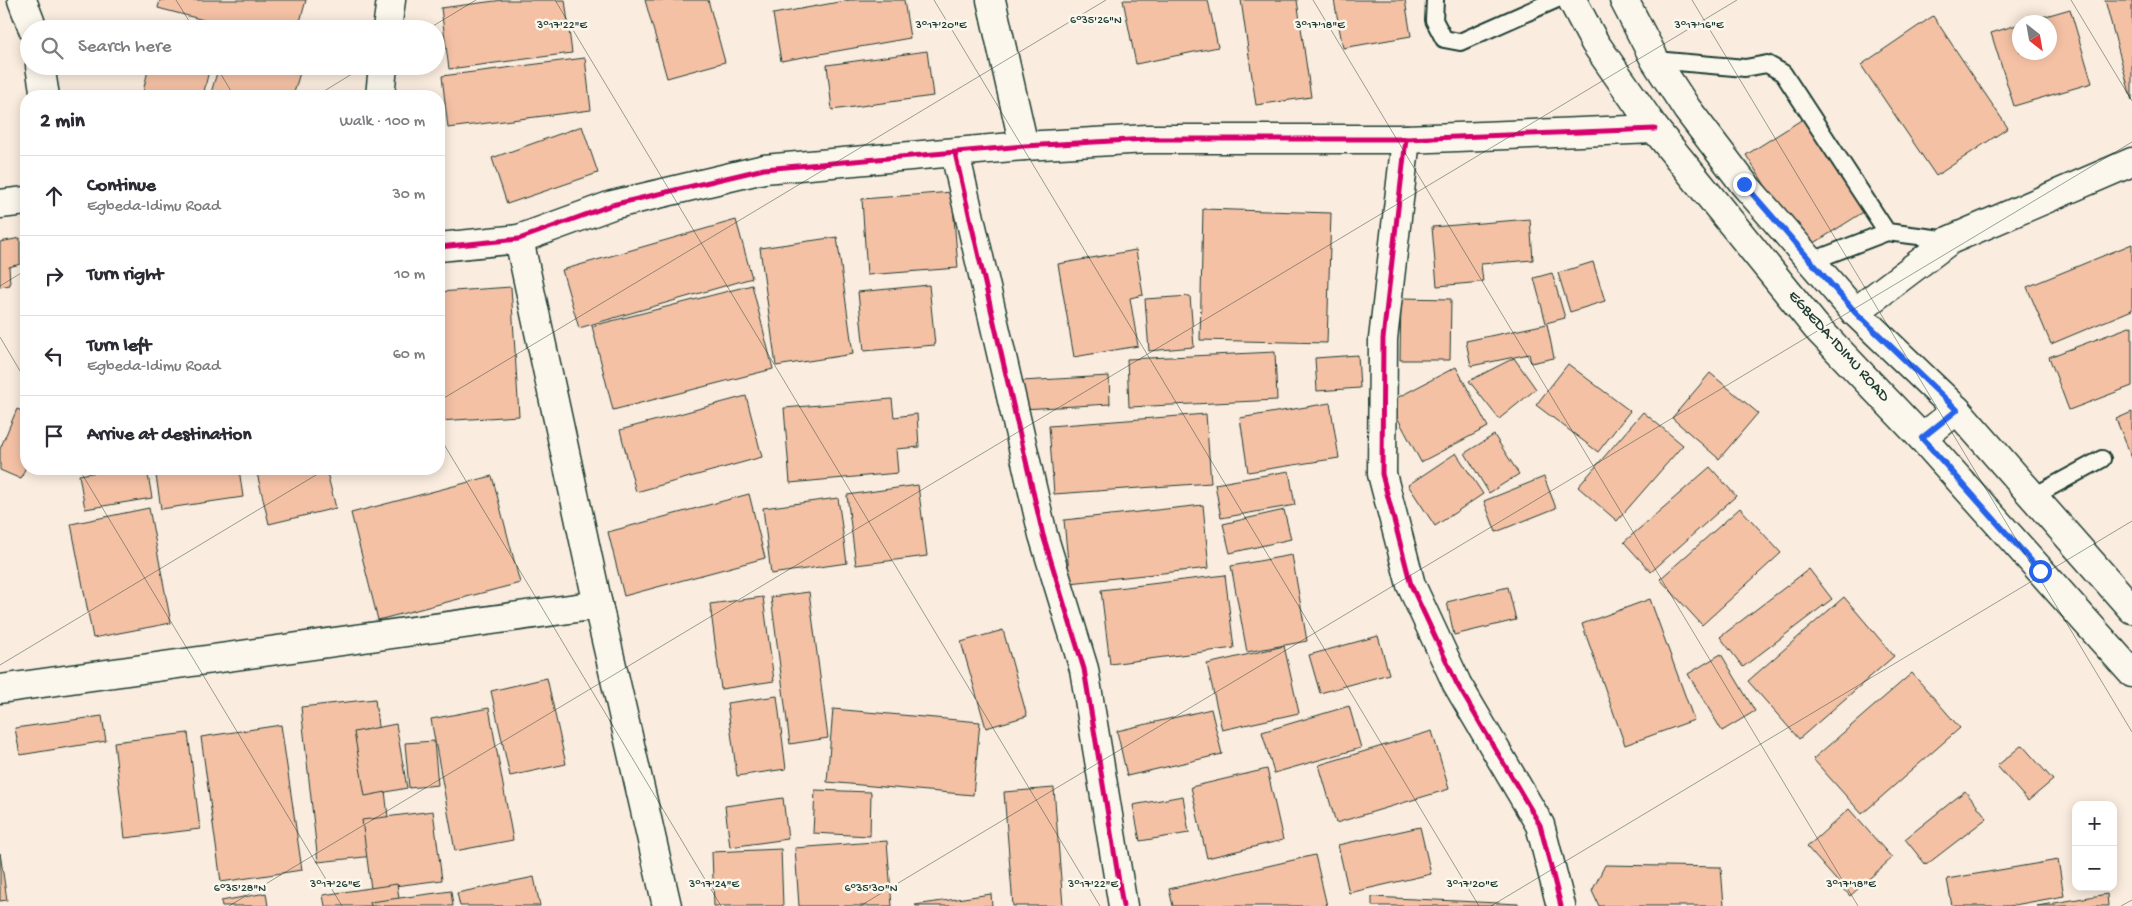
<!DOCTYPE html>
<html lang="en">
<head>
<meta charset="utf-8">
<style>
  :root { --surface:#fff; --page:#f7f7f7; --text:#2b2b33; --muted:#7c7c81; --line:#e1e1e2 }
  body { margin:0; font-family:"Gochi Hand",sans-serif; background:var(--page); color:var(--text) }
  .controls { position:absolute; right:15px; bottom:15px; display:grid; overflow:hidden; border-radius:10px; box-shadow:0 2px 12px #0003 }
  .controls button { width:45px; height:45px; display:grid; place-items:center; padding:0; border:0; border-bottom:1px solid var(--line); background:var(--surface); color:var(--text); font:25px sans-serif }
  .compass { position:absolute; left:2012px; top:15px; width:45px; height:45px; border-radius:50%; background:var(--surface); box-shadow:0 2px 12px #0003; rotate:149deg }
  .stop { position:absolute; width:15px; height:15px; margin:-11px; border:4px solid #2563eb; border-radius:50%; background:#fff }
  .stop.end { background:#2563eb; border-color:#fff; box-shadow:0 1px 5px #0008 }
  .list { margin:0; padding:0; list-style:none }
  h2 { display:flex; justify-content:space-between; align-items:center; height:65px; margin:0; padding:0 20px; font-size:21px }
  h2 small { font-size:16px; font-weight:400; color:var(--muted) }
  .list li { display:grid; grid-template-columns:32px 1fr auto; gap:15px; align-items:center; box-sizing:border-box; height:80px; padding:0 20px; border-top:1px solid var(--line) }
  .list b { display:block; font-size:19px; white-space:nowrap }
  .list p { margin:0; font-size:16px; white-space:nowrap; color:var(--muted) }
  .list em { font-size:16px; font-style:normal; color:var(--muted) }
  .icon { flex:none; width:28px; height:28px; fill:none; stroke:currentColor; stroke-width:2; stroke-linecap:round; stroke-linejoin:round }
  .map { position:relative; flex:none; width:2132px; height:906px; overflow:hidden }
  .search { position:absolute; background:var(--surface); box-shadow:0 2px 12px #0003; left:20px; top:20px; width:425px; height:55px; display:flex; align-items:center; gap:12px; box-sizing:border-box; padding:0 18px; border-radius:28px; color:var(--muted); font-size:19px }
  .panel { position:absolute; background:var(--surface); box-shadow:0 2px 12px #0003; left:20px; top:90px; width:425px; height:385px; border-radius:20px }
  .map>svg:first-child { display:block }
  .building { fill:#f4c1a5; stroke:#1f3d34 }
  .lines { fill:none; stroke-linecap:round; stroke-linejoin:round }
  .lane-casing { stroke:#1f3d34; stroke-width:20 }
  .street-casing { stroke:#1f3d34; stroke-width:31 }
  .primary-casing { stroke:#1f3d34; stroke-width:31 }
  .lane { stroke:#fbf7ec; stroke-width:16 }
  .street { stroke:#fbf7ec; stroke-width:28 }
  .primary { stroke:#fbf7ec; stroke-width:28 }
  .cycleway-casing { stroke:#fbf7ec; stroke-width:8 }
  .cycleway { stroke:#d6006c; stroke-width:5 }
  .route { stroke:#2563eb; stroke-width:6 }
  .ticks { fill:none; stroke:#1f3d34; stroke-width:1; stroke-opacity:0.45 }
  .labels { text-anchor:middle; dominant-baseline:central; stroke-width:5; stroke-linejoin:round; paint-order:stroke }
  .street-label { font-size:16px; fill:#1f3d34; stroke:#fbf7ec }
  .ticks-label { font-size:12px; text-anchor:middle; fill:#1f3d34; stroke:#fbf7ec; stroke-width:5; stroke-linejoin:round; paint-order:stroke }
</style>
</head>
<body>
<div class="map">
<svg width="2132" height="906" viewBox="0 0 2132 906">
  <rect width="100%" height="100%" fill="#faecde"/>
  <filter id="ink" filterUnits="userSpaceOnUse"><feTurbulence type="fractalNoise" baseFrequency=".02" numOctaves="2"/><feDisplacementMap in="SourceGraphic" scale="10" xChannelSelector="R" yChannelSelector="G"/><feConvolveMatrix kernelMatrix="1 2 1 2 8 2 1 2 1" color-interpolation-filters="sRGB"/></filter>
  <g filter="url(#ink)">
    <!-- building -->
    <g class="building">
      <path d="M160,0H306L298,29H238L158,8Z"/>
      <path d="M503,0H565L572,53L449,69L441,8Z"/>
      <path d="M645,0H708L725,62L667,78Z"/>
      <path d="M850,0H904L910,38L781,61L773,14Z"/>
      <path d="M1123,0H1208L1218,47L1136,64Z"/>
      <path d="M1241,0H1297L1311,97L1256,105Z"/>
      <path d="M1334,0H1405L1411,36L1343,48Z"/>
      <path d="M2105,0H2132V101Z"/>
      <path d="M2070,9L2092,83L2014,106L1991,33L2020,24V52H2050V22H2025Z"/>
      <path d="M1933,16L2008,128L1936,176L1861,65Z"/>
      <path d="M927,51L933,96L832,110L827,65Z"/>
      <path d="M585,58L591,110L448,128L442,76Z"/>
      <path d="M149,66H210L203,96H142Z"/>
      <path d="M219,66H302L293,96H210Z"/>
      <path d="M1806,117L1865,211L1805,249L1746,155Z"/>
      <path d="M582,126L598,173L507,204L492,158Z"/>
      <path d="M952,192L958,268L867,275L862,199Z"/>
      <path d="M1203,209L1331,213L1327,343L1200,340Z"/>
      <path d="M1530,219L1533,260L1481,264L1483,282L1437,286L1432,227Z"/>
      <path d="M736,220L752,278L579,328L562,270Z"/>
      <path d="M837,237L853,354L776,366L760,248Z"/>
      <path d="M20,238V264L9,267L10,285L0,287V242Z"/>
      <path d="M2132,244V310L2051,344L2027,287Z"/>
      <path d="M1136,250L1143,295L1130,298L1138,346L1074,357L1058,264Z"/>
      <path d="M1593,262L1605,301L1570,312L1558,273Z"/>
      <path d="M1552,273L1565,318L1546,323L1534,278Z"/>
      <path d="M752,285L773,369L613,410L592,326Z"/>
      <path d="M929,285L935,345L864,351L858,292Z"/>
      <path d="M511,287L519,416L439,421V292Z"/>
      <path d="M1190,296L1194,347L1149,351L1145,299Z"/>
      <path d="M1401,298L1451,299L1450,360H1400Z"/>
      <path d="M1547,324L1554,358L1531,363L1529,354L1471,366L1466,341Z"/>
      <path d="M2132,326V386L2069,410L2049,357Z"/>
      <path d="M1275,352L1277,400L1129,407L1127,359Z"/>
      <path d="M1358,355L1360,388L1317,391L1315,358Z"/>
      <path d="M1514,358L1536,389L1499,419L1469,381Z"/>
      <path d="M1568,364L1630,411L1598,452L1536,405Z"/>
      <path d="M1456,367L1488,427L1421,462L1389,402Z"/>
      <path d="M1710,373L1758,413L1719,459L1672,418Z"/>
      <path d="M1109,376L1110,404L1023,409L1022,381Z"/>
      <path d="M746,396L762,457L636,492L620,430Z"/>
      <path d="M892,399L894,417L917,414L919,447L896,449L898,473L790,483L784,408Z"/>
      <path d="M1330,403L1339,458L1248,472L1240,418Z"/>
      <path d="M17,409L26,413V466L21,479L0,470V449Z"/>
      <path d="M1643,412L1683,445L1617,521L1578,487Z"/>
      <path d="M2132,412V458L2116,419Z"/>
      <path d="M1206,414L1211,483L1054,494L1049,426Z"/>
      <path d="M1494,435L1519,474L1489,493L1465,453Z"/>
      <path d="M1456,453L1483,494L1435,526L1408,485Z"/>
      <path d="M1710,467L1736,496L1651,572L1624,542Z"/>
      <path d="M115,469H147L152,498L85,509L79,475Z"/>
      <path d="M155,469H239L243,497L161,509Z"/>
      <path d="M256,469H326L336,508L269,524Z"/>
      <path d="M1289,471L1295,505L1221,518L1215,484Z"/>
      <path d="M492,476L520,583L378,620L351,513Z"/>
      <path d="M1544,477L1556,508L1496,532L1484,501Z"/>
      <path d="M918,485L927,556L856,565L847,495Z"/>
      <path d="M749,494L765,558L624,596L608,532Z"/>
      <path d="M838,498L847,563L771,574L763,508Z"/>
      <path d="M1203,505L1209,568L1070,583L1064,520Z"/>
      <path d="M149,508L171,623L93,638L71,524Z"/>
      <path d="M1740,508L1781,553L1702,625L1660,579Z"/>
      <path d="M1284,510L1291,539L1230,553L1223,524Z"/>
      <path d="M1292,555L1307,641L1247,652L1231,566Z"/>
      <path d="M1809,569L1832,599L1743,667L1720,637Z"/>
      <path d="M1225,575L1234,648L1110,664L1101,590Z"/>
      <path d="M1508,587L1516,620L1454,635L1447,602Z"/>
      <path d="M809,592L828,738L790,744L771,597Z"/>
      <path d="M763,597L774,681L721,689L710,604Z"/>
      <path d="M1844,597L1894,656L1799,739L1748,681Z"/>
      <path d="M1650,599L1694,720L1625,745L1582,624Z"/>
      <path d="M1003,630L1027,716L986,728L961,642Z"/>
      <path d="M1378,636L1389,674L1320,693L1309,655Z"/>
      <path d="M1284,646L1299,713L1222,730L1207,664Z"/>
      <path d="M1721,654L1755,711L1722,731L1688,674Z"/>
      <path d="M1912,673L1960,728L1862,814L1813,759Z"/>
      <path d="M547,678L566,764L510,776L491,691Z"/>
      <path d="M777,696L786,769L737,776L727,703Z"/>
      <path d="M375,699L392,854L318,862L301,707Z"/>
      <path d="M1349,706L1361,748L1274,773L1262,732Z"/>
      <path d="M489,708L513,840L455,851L431,719Z"/>
      <path d="M833,709L980,722L973,795L827,782Z"/>
      <path d="M1211,709L1222,754L1127,776L1117,731Z"/>
      <path d="M102,716L106,741L20,755L15,728Z"/>
      <path d="M396,724L407,788L365,796L354,732Z"/>
      <path d="M281,725L302,870L221,882L201,737Z"/>
      <path d="M1432,731L1449,789L1336,823L1319,765Z"/>
      <path d="M188,733L200,829L125,838L114,742Z"/>
      <path d="M434,741L438,785L409,788L405,743Z"/>
      <path d="M2022,745L2053,780L2028,801L1997,766Z"/>
      <path d="M1267,769L1283,840L1207,858L1191,787Z"/>
      <path d="M1054,788L1063,906H1013L1004,792Z"/>
      <path d="M815,790L871,792L870,836L813,833Z"/>
      <path d="M1965,791L1987,818L1926,865L1905,839Z"/>
      <path d="M1183,796L1189,833L1140,841L1133,805Z"/>
      <path d="M783,798L788,839L730,847L725,806Z"/>
      <path d="M1849,809L1892,858L1850,896L1807,847Z"/>
      <path d="M433,811L442,880L371,889L362,820Z"/>
      <path d="M1420,827L1431,874L1349,893L1338,845Z"/>
      <path d="M887,841L892,906H799L795,848Z"/>
      <path d="M781,849L783,906H714L712,852Z"/>
      <path d="M0,853L7,900L0,901Z"/>
      <path d="M1315,855L1327,906H1173L1169,889Z"/>
      <path d="M2058,860L2064,896L2009,906H1952L1947,879Z"/>
      <path d="M1605,865L1721,867L1724,906H1599L1592,891Z"/>
      <path d="M534,877L540,906H460L457,893Z"/>
      <path d="M397,884L400,906H325L323,895Z"/>
      <path d="M451,891L453,906H371L370,902Z"/>
      <path d="M266,893L268,906H222L221,901Z"/>
      <path d="M991,894L992,906H916L915,905Z"/>
      <path d="M2107,894L2108,906H2037Z"/>
      <path d="M1372,897L1519,904V906H1372Z"/>
    </g>
    <g class="lines">
      <defs>
        <g id="lane">
          <path d="M1435,0L1434,20L1444,39L1460,42L1555,0"/>
          <path d="M1655,60L1745,68L1767,64L1783,73L1887,232L1950,240"/>
          <path d="M1812,261L1887,232"/>
          <path d="M2034,496L2102,459"/>
        </g>
        <g id="street">
          <path d="M22,0L33,29"/>
          <path d="M991,0L1024,146"/>
          <path d="M387,29L391,0"/>
          <path d="M40,66L45,96"/>
          <path d="M380,96L383,66"/>
          <path d="M1406,139L1383,339L1382,474L1411,585L1457,684L1540,825L1561,906"/>
          <path d="M955,153L1043,535L1084,669L1123,906"/>
          <path d="M0,204L26,201"/>
          <path d="M519,239L598,605L667,906"/>
          <path d="M439,247L519,239L612,205L764,169L1024,146L1147,139H1406L1655,129"/>
          <path d="M1855,312L1950,240L2132,162"/>
          <path d="M0,689L598,605"/>
        </g>
        <g id="primary">
          <path d="M1572,0L1595,43L1655,129L1816,327L1922,438L2132,673"/>
          <path d="M1624,0L1655,60L1687,109L1744,184L1855,312L1957,410L2132,609"/>
          <path d="M1922,438L1957,410"/>
        </g>
      </defs>
      <!-- lane casing -->
      <use href="#lane" class="lane-casing"/>
      <!-- street casing -->
      <use href="#street" class="street-casing"/>
      <!-- primary casing -->
      <use href="#primary" class="primary-casing"/>
      <!-- lane -->
      <use href="#lane" class="lane"/>
      <!-- street -->
      <use href="#street" class="street"/>
      <!-- primary -->
      <use href="#primary" class="primary"/>
      <defs>
        <g id="cycleway">
          <path d="M1406,139L1383,339L1382,474L1411,585L1457,684L1540,825L1561,906"/>
          <path d="M955,153L1043,535L1084,669L1123,906"/>
          <path d="M439,247L519,239L612,205L764,169L1024,146L1147,139H1406L1655,129"/>
        </g>
      </defs>
      <!-- cycleway casing -->
      <use href="#cycleway" class="cycleway-casing"/>
      <!-- cycleway -->
      <use href="#cycleway" class="cycleway"/>
    </g>
  </g>
  <g class="lines" filter="url(#ink)">
    <!-- route -->
    <path class="route" d="M1744,184L1855,312L1957,410L1922,438L2040,571"/>
  </g>
  <!-- ticks -->
  <path class="ticks" d="M176,0L194,29M555,0L1100,906M934,0L1479,906M1313,0L1858,906M1692,0L2132,732M2071,0L2132,101M428,29L476,0M216,66L234,96M316,96L365,66M0,286L26,270M0,337L26,381M439,401L1106,0M439,436L721,906M79,469L342,906M0,665L326,469M229,906L1737,0M860,906L2132,142M1491,906L2132,521M2121,906L2132,900"/>
  <g class="labels">
    <!-- street labels -->
    <g class="street-label">
      <text transform="translate(1838 347) rotate(48)">EGBEDA-IDIMU ROAD</text>
    </g>
  </g>
  <g class="ticks-label">
    <text x="1096" y="23">6°35'26"N</text>
    <text x="562" y="28">3°17'22"E</text>
    <text x="941" y="28">3°17'20"E</text>
    <text x="1320" y="28">3°17'18"E</text>
    <text x="1699" y="28">3°17'16"E</text>
    <text x="335" y="887">3°17'26"E</text>
    <text x="714" y="887">3°17'24"E</text>
    <text x="1093" y="887">3°17'22"E</text>
    <text x="1472" y="887">3°17'20"E</text>
    <text x="1851" y="887">3°17'18"E</text>
    <text x="240" y="891">6°35'28"N</text>
    <text x="871" y="891">6°35'30"N</text>
  </g>
</svg>
<div class="controls">
<button>+</button>
<button>−</button>
</div>
<svg class="compass" viewBox="-18 -18 36 36"><path d="M0-13l5 13h-10z" fill="#e53935"/><path d="M0 13l5-13h-10z" fill="#7c7c81"/></svg>
<div class="stop" style="left:2040px;top:571px"></div>
<div class="stop end" style="left:1744px;top:184px"></div>
<div class="search"><svg class="icon" aria-label="search" viewBox="0 0 24 24"><circle cx="10" cy="10" r="6"/><path d="M15 15l6 6"/></svg>Search here</div>
<section class="panel">
<h2>2 min<small>Walk · 100 m</small></h2>
<ul class="list">
<li><svg class="icon" aria-label="ahead" viewBox="0 0 24 24"><path d="M12 20V5M6 11l6-6 6 6"/></svg><div><b>Continue</b><p>Egbeda-Idimu Road</p></div><em>30 m</em></li>
<li><svg class="icon" aria-label="right" viewBox="0 0 24 24"><path d="M7 20v-9h11M14 6l5 5-5 5"/></svg><div><b>Turn right</b></div><em>10 m</em></li>
<li><svg class="icon" aria-label="left" viewBox="0 0 24 24"><path d="M17 20v-9H6M10 6l-5 5 5 5"/></svg><div><b>Turn left</b><p>Egbeda-Idimu Road</p></div><em>60 m</em></li>
<li><svg class="icon" aria-label="arrive" viewBox="0 0 24 24"><path d="M6 21V4h12l-3 4 3 4H6"/></svg><div><b>Arrive at destination</b></div></li>
</ul>
</section>
</div>
</body>
</html>
